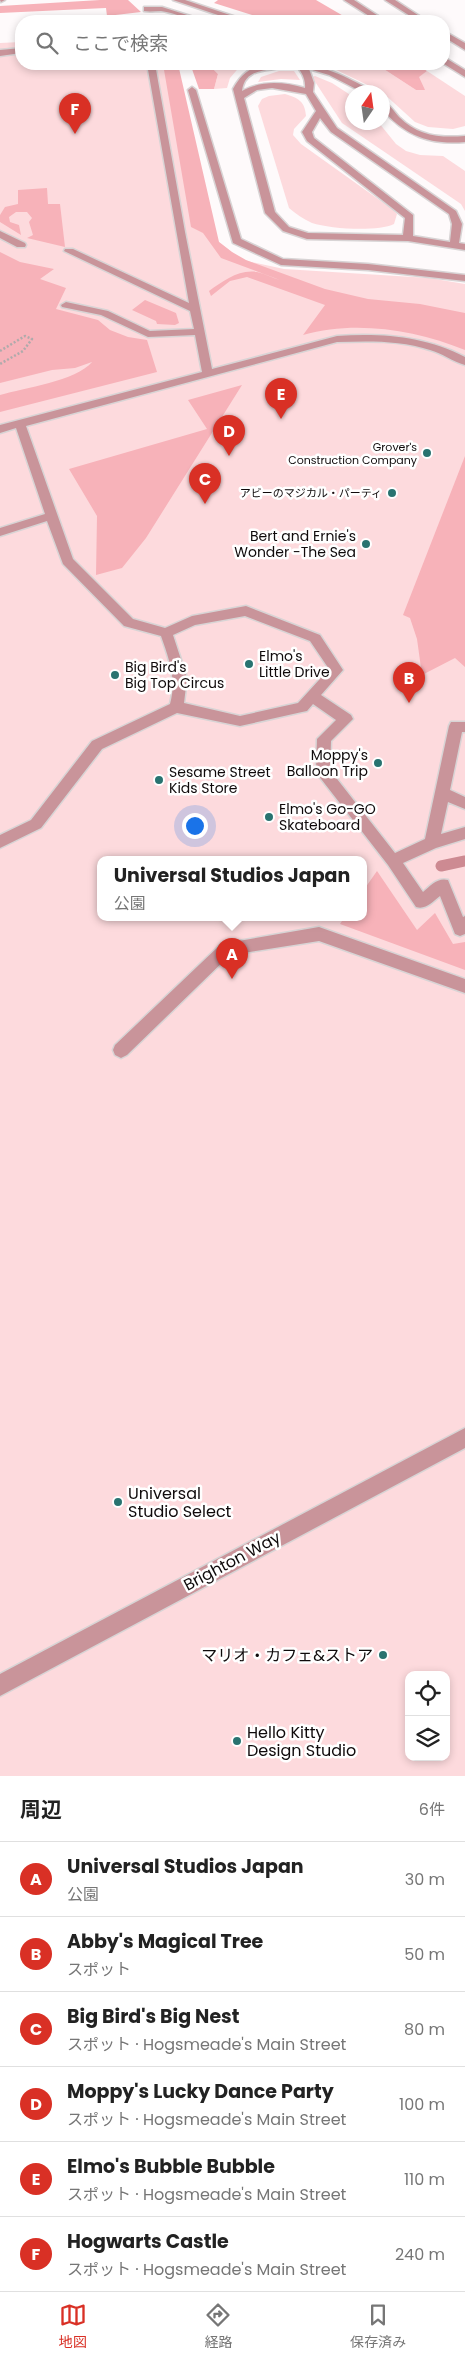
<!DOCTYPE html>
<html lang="ja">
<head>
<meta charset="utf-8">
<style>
  :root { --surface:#fff; --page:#f6f6f6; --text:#222; --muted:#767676; --line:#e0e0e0; --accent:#d93025 }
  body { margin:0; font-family:Poppins,"Noto Sans JP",sans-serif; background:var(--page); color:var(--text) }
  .controls { position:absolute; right:15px; bottom:15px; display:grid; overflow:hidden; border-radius:10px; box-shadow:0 2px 8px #0003 }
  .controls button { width:45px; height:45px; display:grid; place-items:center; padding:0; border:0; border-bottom:1px solid var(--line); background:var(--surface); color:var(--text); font:25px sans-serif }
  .compass { position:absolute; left:345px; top:85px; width:45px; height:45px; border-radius:50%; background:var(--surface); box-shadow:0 2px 8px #0003; rotate:13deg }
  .you { position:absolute; left:194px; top:825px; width:18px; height:18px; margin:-12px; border:4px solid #fff; border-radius:50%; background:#1a73e8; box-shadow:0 0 0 8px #1a73e833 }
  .badge { display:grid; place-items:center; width:32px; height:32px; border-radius:50%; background:var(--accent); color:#fff; font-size:16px; font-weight:700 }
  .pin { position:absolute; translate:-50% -41px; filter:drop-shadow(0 1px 2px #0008) }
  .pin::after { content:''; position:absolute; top:26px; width:18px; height:15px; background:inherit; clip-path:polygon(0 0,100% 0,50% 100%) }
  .popup { position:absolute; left:97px; top:856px; width:270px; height:65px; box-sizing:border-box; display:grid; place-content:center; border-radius:10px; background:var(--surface); filter:drop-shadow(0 1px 4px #0005); font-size:16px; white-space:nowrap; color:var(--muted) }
  .popup b { font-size:19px; color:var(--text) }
  .popup::after { content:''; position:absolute; left:50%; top:100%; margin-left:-10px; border:10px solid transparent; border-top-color:var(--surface) }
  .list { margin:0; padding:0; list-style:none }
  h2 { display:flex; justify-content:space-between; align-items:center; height:65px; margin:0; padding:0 20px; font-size:21px }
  h2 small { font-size:16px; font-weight:400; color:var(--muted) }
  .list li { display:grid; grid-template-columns:32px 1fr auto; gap:15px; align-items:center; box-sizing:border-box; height:75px; padding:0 20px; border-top:1px solid var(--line) }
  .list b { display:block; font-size:19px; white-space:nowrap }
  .list p { margin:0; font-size:16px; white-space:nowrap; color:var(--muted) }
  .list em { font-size:16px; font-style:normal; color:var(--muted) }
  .icon { flex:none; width:28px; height:28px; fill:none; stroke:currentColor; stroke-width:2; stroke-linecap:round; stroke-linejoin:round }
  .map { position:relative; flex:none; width:465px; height:1776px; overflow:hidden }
  .search { position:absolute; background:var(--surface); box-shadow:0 2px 8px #0003; left:15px; right:15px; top:15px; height:55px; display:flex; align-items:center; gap:12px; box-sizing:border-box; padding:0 18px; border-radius:20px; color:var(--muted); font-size:19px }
  .sheet { height:515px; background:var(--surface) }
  nav { display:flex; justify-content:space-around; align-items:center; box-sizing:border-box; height:70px; border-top:1px solid var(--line); background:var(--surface); font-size:14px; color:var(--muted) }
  nav a { display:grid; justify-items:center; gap:2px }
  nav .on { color:var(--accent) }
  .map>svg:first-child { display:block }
  .green { fill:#fddadd; fill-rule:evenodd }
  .forest { fill:#f7b2b9 }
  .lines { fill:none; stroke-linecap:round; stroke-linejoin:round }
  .stream { stroke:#cd8a92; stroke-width:11 }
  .minor-casing { stroke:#d8d4d5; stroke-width:3 }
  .path { stroke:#afaaab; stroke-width:2.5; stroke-dasharray:2 2; stroke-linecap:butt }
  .minor { fill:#c9949a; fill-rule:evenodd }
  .poi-dot { fill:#297370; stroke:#fff; stroke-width:2 }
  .labels { text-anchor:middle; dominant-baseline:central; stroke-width:5; stroke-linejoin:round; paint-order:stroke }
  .far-poi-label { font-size:11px; fill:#0f0a0b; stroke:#fff; text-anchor:end }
  .poi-label { font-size:14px; fill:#0f0a0b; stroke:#fff; text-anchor:start }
  .near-poi-label { font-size:16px; fill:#0f0a0b; stroke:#fff; text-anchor:start }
  .near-street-label { font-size:16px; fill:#0f0a0b; stroke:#fff }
</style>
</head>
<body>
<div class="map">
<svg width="465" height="1776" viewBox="0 0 465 1776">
  <rect width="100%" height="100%" fill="#fefafb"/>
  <!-- green -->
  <g class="green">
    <path d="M21,42V64H172L214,238L242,260L284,269L429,278L465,284V1776H0V43ZM101,860H363V918H101ZM409,1675H446V1757H409Z"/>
    <path d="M190,64H242L230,78L227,88L214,89L218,74L214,70L192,69Z"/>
    <path d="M324,64H376L416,90L418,77L427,71L465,96V126L453,129L428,127L415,122L382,92Z"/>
    <path d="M279,71H294L300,80L281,79L258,82L261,77Z"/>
    <path d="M315,76L332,83L352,96V122L379,123L396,144L406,151L420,155L443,156L465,171V211L461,204L342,123L312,77Z"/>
    <path d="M285,94C298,98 305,101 306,116L294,129L293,135L301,144L392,209L397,214L394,224C378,232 330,229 312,223C303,219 296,214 289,208L258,106L262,99L269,96Z"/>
  </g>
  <!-- forest -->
  <g class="forest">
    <path d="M100,0H128L141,12L107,16L106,8L0,13V6Z"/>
    <path d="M218,0H316L352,21H271L214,3Z"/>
    <path d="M163,64H178L219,242L232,252L246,260L325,289L368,299L420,304L465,313V350C415,330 356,320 303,335L325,305L247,277L230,281L211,296L209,291C223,281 239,269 257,272C265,274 273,278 280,280L221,258L203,233L191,227Z"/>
    <path d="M376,64H416L427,71L419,77L425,90H416Z"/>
    <path d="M192,69L214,70L218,74L214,89H199Z"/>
    <path d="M47,188L48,204H60L65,247L27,238L33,235L29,222L32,218L27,212H16L9,217L10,222L19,225L21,235L0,222V215L5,207L18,204V190Z"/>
    <path d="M0,252L20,262L54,269L40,279L66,288L56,309L98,320L110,330L128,337L147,340L157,372L0,412V395C24,388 76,381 92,362L75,368L52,370L0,383Z"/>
    <path d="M145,300L176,313L179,323L175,325L157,324L156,321L132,310Z"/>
    <path d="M242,385L146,538L122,568L96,575L97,516L69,469L207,429L188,400Z"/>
    <path d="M465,456V667L455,658L422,675L417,639L410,618L403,615Z"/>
    <path d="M377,871L417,930L435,913L453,944L465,942V970L340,924L344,918H363V891Z"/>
  </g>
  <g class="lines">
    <!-- stream -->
    <path class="stream" d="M441,866L465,861"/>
    <defs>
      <g id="minor">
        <path d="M0,0H5L1,2Z"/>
        <path d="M173,0H185L248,21H236Z"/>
        <path d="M344,0H354L386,21H377Z"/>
        <path d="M385,0H395L427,21H418Z"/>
        <path d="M144,7H162L206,21C190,22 177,13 161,11C155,11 150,12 144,11Z"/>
        <path d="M444,31L465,43V50L444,37Z"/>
        <path d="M21,48V53L0,56V50Z"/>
        <path d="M444,57L465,70V77L444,64Z"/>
        <path d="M147,64H155L185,232L212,369L337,336C381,333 425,336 465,357V365C453,362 442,353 430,350C400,340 368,341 337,342L26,426L73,559L133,619L165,628L192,616L246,606L320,635L343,670L321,695L351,715L353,719L331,741L330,770L395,853L425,839L449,726L451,722H465V732H462L450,790L465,797V809L448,802L441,834L465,827V839L436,848L403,863L423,892C430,886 438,877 448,880L463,917L465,916V934L460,936L455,934L440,896C432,902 426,910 416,907L388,865L318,775L316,771L317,739L336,720L313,704L307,711L302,712L240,726L177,713L102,749L41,828L0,848V835L31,820L92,741L170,704C177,679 169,659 161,636L124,626L63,564L47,521L0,536V528L45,514L16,428L0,433V425L202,372L195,335L148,337L101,315L62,307L61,305L66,302L108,311L150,331L194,329L190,311L64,251L65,249H73L189,303ZM245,616L310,641L329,669L298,703L240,716L184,703L187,678L173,635L195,625Z"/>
        <path d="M267,64H290C277,74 245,63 242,91C262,80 284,82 305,88C306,78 300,69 294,64C323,64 346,77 371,90L372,92H362L329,75L309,69L314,83L313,92L337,128L456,211L462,224L459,243L465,244V250L408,241L307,239L283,231L265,213L233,89C241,74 250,67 267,64ZM272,88L306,94L316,111L302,132L307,141L405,218L403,235L308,233L289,227L275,212L244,98L257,90ZM320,118L331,132L449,214L452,224L450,242L413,236V215L314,138L312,132Z"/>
        <path d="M192,87L196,90L241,239L283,259L368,264L465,275V281L368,270L281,265L233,243L188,90Z"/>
        <path d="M382,100C389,104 394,111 399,117C418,136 439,138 465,136V142C430,145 405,136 382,109Z"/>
        <path d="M0,231L25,243L26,245L25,247H17L0,238Z"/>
        <path d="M319,927L465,979V993L319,941L230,955L127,1055L121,1058L115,1055L113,1050L115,1045L221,944Z"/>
        <path d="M465,1428V1448L0,1696V1674Z"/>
      </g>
    </defs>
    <!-- minor casing -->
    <use href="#minor" class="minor-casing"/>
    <!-- path -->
    <path class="path" d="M0,351L25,336L32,339L23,351L0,364"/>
    <!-- minor -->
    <use href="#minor" class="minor"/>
  </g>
  <!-- markers -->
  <g class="poi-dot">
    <circle cx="427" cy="453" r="5"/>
    <circle cx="392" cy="493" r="5"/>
    <circle cx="366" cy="544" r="5"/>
    <circle cx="249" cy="664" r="5"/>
    <circle cx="115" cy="675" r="5"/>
    <circle cx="378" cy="763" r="5"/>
    <circle cx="159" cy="780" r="5"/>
    <circle cx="269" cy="817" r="5"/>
    <circle cx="118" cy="1502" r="5"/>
    <circle cx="383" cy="1655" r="5"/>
    <circle cx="237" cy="1741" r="5"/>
  </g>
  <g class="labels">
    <!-- far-poi labels -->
    <g class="far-poi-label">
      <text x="417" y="447">Grover's<tspan x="417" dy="13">Construction Company</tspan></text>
      <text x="382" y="493">アビーのマジカル・パーティ</text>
    </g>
    <!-- poi labels -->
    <g class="poi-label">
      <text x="356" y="536" text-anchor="end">Bert and Ernie's<tspan x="356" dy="16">Wonder -The Sea</tspan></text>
      <text x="259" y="656">Elmo's<tspan x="259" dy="16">Little Drive</tspan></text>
      <text x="125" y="667">Big Bird's<tspan x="125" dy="16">Big Top Circus</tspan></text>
      <text x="368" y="755" text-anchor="end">Moppy's<tspan x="368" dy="16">Balloon Trip</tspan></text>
      <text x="169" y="772">Sesame Street<tspan x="169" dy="16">Kids Store</tspan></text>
      <text x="279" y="809">Elmo's Go-GO<tspan x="279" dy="16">Skateboard</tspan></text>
    </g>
    <!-- near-poi labels -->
    <g class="near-poi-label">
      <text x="128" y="1493">Universal<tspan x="128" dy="18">Studio Select</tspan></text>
      <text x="373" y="1655" text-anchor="end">マリオ・カフェ&amp;ストア</text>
      <text x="247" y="1732">Hello Kitty<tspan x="247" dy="18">Design Studio</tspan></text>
    </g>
    <!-- near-street labels -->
    <g class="near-street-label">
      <text transform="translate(232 1561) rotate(-28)">Brighton Way</text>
    </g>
  </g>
</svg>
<div class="controls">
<button><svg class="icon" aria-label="locate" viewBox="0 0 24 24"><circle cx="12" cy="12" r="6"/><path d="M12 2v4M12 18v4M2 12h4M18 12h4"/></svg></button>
<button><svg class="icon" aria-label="layers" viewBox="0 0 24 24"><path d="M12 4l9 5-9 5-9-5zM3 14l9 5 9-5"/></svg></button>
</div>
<svg class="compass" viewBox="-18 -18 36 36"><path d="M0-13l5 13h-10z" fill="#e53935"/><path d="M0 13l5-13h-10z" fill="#767676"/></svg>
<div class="you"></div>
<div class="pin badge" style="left:232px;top:979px">A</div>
<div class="popup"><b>Universal Studios Japan</b>公園</div>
<div class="pin badge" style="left:409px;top:703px">B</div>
<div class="pin badge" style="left:205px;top:504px">C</div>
<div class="pin badge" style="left:229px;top:456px">D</div>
<div class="pin badge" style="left:281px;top:419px">E</div>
<div class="pin badge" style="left:75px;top:134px">F</div>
<div class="search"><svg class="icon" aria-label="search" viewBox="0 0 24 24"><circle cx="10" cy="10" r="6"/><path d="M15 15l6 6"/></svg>ここで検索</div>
</div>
<section class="sheet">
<h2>周辺<small>6件</small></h2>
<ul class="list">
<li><span class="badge">A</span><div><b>Universal Studios Japan</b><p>公園</p></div><em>30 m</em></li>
<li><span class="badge">B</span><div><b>Abby's Magical Tree</b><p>スポット</p></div><em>50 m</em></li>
<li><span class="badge">C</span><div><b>Big Bird's Big Nest</b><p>スポット · Hogsmeade's Main Street</p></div><em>80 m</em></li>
<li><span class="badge">D</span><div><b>Moppy's Lucky Dance Party</b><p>スポット · Hogsmeade's Main Street</p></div><em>100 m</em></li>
<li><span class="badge">E</span><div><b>Elmo's Bubble Bubble</b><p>スポット · Hogsmeade's Main Street</p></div><em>110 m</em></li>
<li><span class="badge">F</span><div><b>Hogwarts Castle</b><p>スポット · Hogsmeade's Main Street</p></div><em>240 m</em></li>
</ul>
</section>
<nav>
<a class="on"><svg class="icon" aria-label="map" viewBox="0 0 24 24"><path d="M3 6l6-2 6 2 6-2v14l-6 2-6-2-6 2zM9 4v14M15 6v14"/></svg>地図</a>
<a><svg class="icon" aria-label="directions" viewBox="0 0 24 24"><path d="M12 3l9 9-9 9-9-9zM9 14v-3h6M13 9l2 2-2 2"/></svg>経路</a>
<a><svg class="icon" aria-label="saved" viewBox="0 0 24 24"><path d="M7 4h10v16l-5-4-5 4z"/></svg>保存済み</a>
</nav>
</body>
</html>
